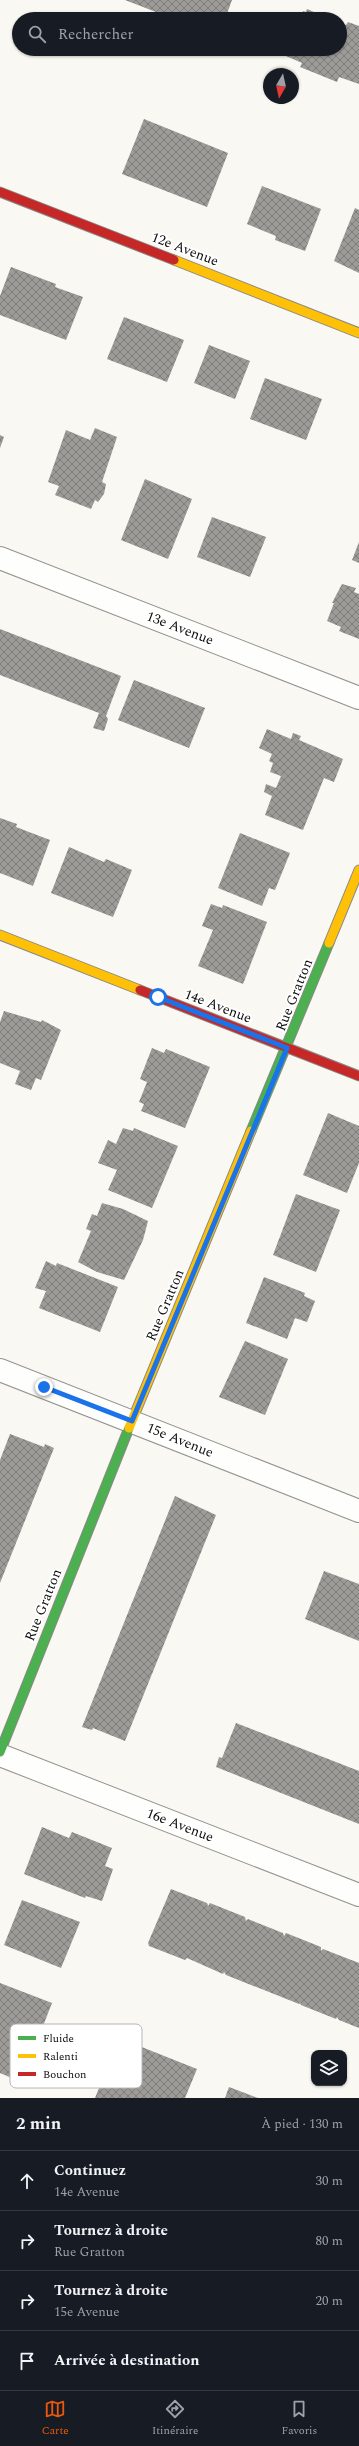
<!DOCTYPE html>
<html lang="fr">
<head>
<meta charset="utf-8">
<style>
  :root { --surface:#171b24; --page:#242831; --text:#f1f3f6; --muted:#9ea1a6; --line:#363941; --accent:#ea580c }
  body { margin:0; font-family:Spectral,serif; background:var(--page); color:var(--text) }
  .controls { position:absolute; right:12px; bottom:12px; display:grid; overflow:hidden; border-radius:8px; box-shadow:0 1px 3px #0004 }
  .controls button { width:36px; height:36px; display:grid; place-items:center; padding:0; border:0; border-bottom:1px solid var(--line); background:var(--surface); color:var(--text); font:20px sans-serif }
  .compass { position:absolute; left:263px; top:68px; width:36px; height:36px; border-radius:50%; background:var(--surface); box-shadow:0 1px 3px #0004; rotate:189deg }
  .stop { position:absolute; width:12px; height:12px; margin:-9px; border:3px solid #1a73e8; border-radius:50%; background:#fff }
  .stop.end { background:#1a73e8; border-color:#fff; box-shadow:0 1px 4px #0008 }
  .list { margin:0; padding:0; list-style:none }
  h2 { display:flex; justify-content:space-between; align-items:center; height:52px; margin:0; padding:0 16px; font-size:17px }
  h2 small { font-size:13px; font-weight:400; color:var(--muted) }
  .list li { display:grid; grid-template-columns:26px 1fr auto; gap:12px; align-items:center; box-sizing:border-box; height:60px; padding:0 16px; border-top:1px solid var(--line) }
  .list b { display:block; font-size:15px; white-space:nowrap }
  .list p { margin:0; font-size:13px; white-space:nowrap; color:var(--muted) }
  .list em { font-size:13px; font-style:normal; color:var(--muted) }
  .icon { flex:none; width:22px; height:22px; fill:none; stroke:currentColor; stroke-width:2; stroke-linecap:round; stroke-linejoin:round }
  .map { position:relative; flex:none; width:359px; height:2098px; overflow:hidden }
  .search { position:absolute; background:var(--surface); box-shadow:0 1px 3px #0004; left:12px; right:12px; top:12px; height:44px; display:flex; align-items:center; gap:10px; box-sizing:border-box; padding:0 14px; border-radius:22px; color:var(--muted); font-size:15px }
  .sheet { height:292px; background:var(--surface) }
  nav { display:flex; justify-content:space-around; align-items:center; box-sizing:border-box; height:56px; border-top:1px solid var(--line); background:var(--surface); font-size:11px; color:var(--muted) }
  nav a { display:grid; justify-items:center; gap:2px }
  nav .on { color:var(--accent) }
  .map>svg:first-child { display:block }
  .building { fill:url(#building-cross-hatch) }
  .lines { fill:none; stroke-linecap:round; stroke-linejoin:round }
  .street-casing { stroke:#949390; stroke-width:24 }
  .fast-casing { stroke:#8a8987; stroke-width:11 }
  .slow-casing { stroke:#8a8987; stroke-width:11 }
  .jam-casing { stroke:#8a8987; stroke-width:11 }
  .street { stroke:#fefefd; stroke-width:22 }
  .fast { stroke:#4caf50; stroke-width:9 }
  .slow { stroke:#ffc107; stroke-width:9 }
  .jam { stroke:#c62828; stroke-width:9 }
  .route { stroke:#1a73e8; stroke-width:5 }
  .labels { text-anchor:middle; dominant-baseline:central; stroke-width:4; stroke-linejoin:round; paint-order:stroke }
  .street-label { font-size:14px; fill:#0d0d0d; stroke:#fff }
  .key { fill:#fff; stroke:#b6b6b6; stroke-width:1 }
  .key-label { font-size:11px; fill:#0d0d0d }
</style>
</head>
<body>
<div class="map">
<svg width="359" height="2098" viewBox="0 0 359 2098">
  <defs>
    <pattern id="building-cross-hatch" width="8" height="8" patternUnits="userSpaceOnUse"><rect width="8" height="8" fill="#9d9b98"/><path d="M0 0l8 8M0 8l8-8" fill="none" stroke="#7e7d7a"/></pattern>
  </defs>
  <rect width="100%" height="100%" fill="#faf8f2"/>
  <!-- building -->
  <g class="building">
    <path d="M125,0H232L225,19H174Z"/>
    <path d="M307,9L321,15L323,12L334,17L333,19H300L303,11L306,12Z"/>
    <path d="M348,22L359,26V84L339,77L337,82L300,67L302,63L286,56L288,49H340V23L346,25Z"/>
    <path d="M144,119L228,153L207,207L122,174Z"/>
    <path d="M262,186L321,209L305,251L275,240L276,236L247,224Z"/>
    <path d="M355,208L359,210V273L334,261Z"/>
    <path d="M11,267L56,284L55,287L83,297L66,340L0,315V296Z"/>
    <path d="M124,317L184,340L167,382L107,359Z"/>
    <path d="M209,345L250,361L235,399L194,383Z"/>
    <path d="M265,378L322,399L306,440L250,419Z"/>
    <path d="M95,428L117,437L102,482L106,484L104,494L98,502L95,500L91,509L55,495L59,486L48,482L66,430L90,440Z"/>
    <path d="M0,435L4,437L0,448Z"/>
    <path d="M145,479L192,499L168,559L121,540Z"/>
    <path d="M212,517L266,537L250,577L197,557Z"/>
    <path d="M359,542V563L352,560Z"/>
    <path d="M342,584L356,588L354,592L359,594V639L339,631L341,627L327,621L334,603H332Z"/>
    <path d="M0,629L121,676L106,716L108,719L104,731L93,728L99,713L0,675Z"/>
    <path d="M134,680L205,708L189,748L118,720Z"/>
    <path d="M267,729L291,739L293,733L301,736L299,740L343,759L334,782L324,778L303,830L265,815L272,796L264,792L266,784L276,788L281,776L270,772L273,763L269,761L272,754L259,748Z"/>
    <path d="M0,818L17,824L16,827L50,840L33,886L0,873Z"/>
    <path d="M240,833L290,853L275,890L269,888L262,906L218,888Z"/>
    <path d="M69,847L104,862L106,859L132,870L113,917L51,893Z"/>
    <path d="M211,904L222,908L223,905L267,922L243,984L198,966L213,930L202,926Z"/>
    <path d="M4,1011L41,1022L42,1020L61,1030L41,1080L36,1078L31,1090L15,1084L20,1071L0,1063V1022Z"/>
    <path d="M152,1048L164,1053L166,1049L210,1067L185,1128L141,1111L144,1104L139,1102L147,1082L140,1079Z"/>
    <path d="M328,1113L359,1126V1163L347,1193L303,1175Z"/>
    <path d="M123,1128L133,1131L134,1128L178,1146L152,1208L108,1190L117,1170L98,1163L108,1140L116,1144Z"/>
    <path d="M296,1194L340,1210L316,1272L273,1255Z"/>
    <path d="M102,1203L123,1209L148,1221L143,1240L124,1280L97,1272L78,1262L91,1231L86,1229L92,1214L97,1216Z"/>
    <path d="M46,1261L56,1266L57,1263L118,1287L100,1332L39,1308L46,1291L35,1288Z"/>
    <path d="M264,1277L305,1293L304,1296L315,1301L307,1322L295,1318L287,1339L246,1323Z"/>
    <path d="M245,1341L288,1359L265,1415L219,1397Z"/>
    <path d="M10,1434L44,1447L45,1444L54,1448L0,1583V1460Z"/>
    <path d="M175,1496L216,1515L125,1741L93,1728L92,1730L82,1727Z"/>
    <path d="M324,1571L359,1584V1641L305,1619Z"/>
    <path d="M236,1723L359,1771V1824L216,1767L219,1757L222,1758Z"/>
    <path d="M42,1827L69,1838L72,1832L112,1848L105,1866L113,1869L102,1901L86,1896L85,1898L24,1874Z"/>
    <path d="M171,1889L207,1903L208,1906L210,1903L245,1917L246,1921L248,1919L283,1933L284,1936L286,1933L321,1947V1951L323,1949L359,1963V2028L339,2020L337,2017L336,2019L301,2005L300,2003L299,2004L226,1975L224,1972L223,1974L187,1958L185,1960L149,1946L148,1943Z"/>
    <path d="M22,1900L80,1922L61,1968L4,1945Z"/>
    <path d="M0,1983L52,2003L21,2082L0,2073Z"/>
    <path d="M119,2038L197,2069L185,2098H95Z"/>
    <path d="M229,2087L258,2098H225Z"/>
  </g>
  <g class="lines">
    <defs>
      <g id="street">
        <path d="M0,558L359,698"/>
        <path d="M0,1370L359,1511"/>
        <path d="M0,1755L359,1895"/>
      </g>
      <g id="fast">
        <path d="M251,1131L329,943"/>
        <path d="M0,1752L129,1428"/>
      </g>
      <g id="slow">
        <path d="M174,260L359,333"/>
        <path d="M0,935L140,990"/>
        <path d="M329,943L359,870"/>
        <path d="M129,1428L251,1131"/>
      </g>
      <g id="jam">
        <path d="M0,192L174,260"/>
        <path d="M140,990L359,1076"/>
      </g>
    </defs>
    <!-- street casing -->
    <use href="#street" class="street-casing"/>
    <!-- fast casing -->
    <use href="#fast" class="fast-casing"/>
    <!-- slow casing -->
    <use href="#slow" class="slow-casing"/>
    <!-- jam casing -->
    <use href="#jam" class="jam-casing"/>
    <!-- street -->
    <use href="#street" class="street"/>
    <!-- fast -->
    <use href="#fast" class="fast"/>
    <!-- slow -->
    <use href="#slow" class="slow"/>
    <!-- jam -->
    <use href="#jam" class="jam"/>
  </g>
  <g class="lines">
    <!-- route -->
    <path class="route" d="M44,1387L132,1421L287,1048L158,997"/>
  </g>
  <g class="labels">
    <!-- street labels -->
    <g class="street-label">
      <text transform="translate(185 249) rotate(21)">12e Avenue</text>
      <text transform="translate(180 628) rotate(21)">13e Avenue</text>
      <text transform="translate(294 995) rotate(-68)">Rue Gratton</text>
      <text transform="translate(218 1006) rotate(21)">14e Avenue</text>
      <text transform="translate(165 1305) rotate(-67)">Rue Gratton</text>
      <text transform="translate(180 1440) rotate(22)">15e Avenue</text>
      <text transform="translate(43 1605) rotate(-68)">Rue Gratton</text>
      <text transform="translate(180 1825) rotate(21)">16e Avenue</text>
    </g>
  </g>
  <!-- legend -->
  <rect x="10" y="2024" width="132" height="64" rx="6" class="key"/>
  <rect x="18" y="2036" width="18" height="4" fill="#4caf50"/>
  <rect x="18" y="2054" width="18" height="4" fill="#ffc107"/>
  <rect x="18" y="2072" width="18" height="4" fill="#c62828"/>
  <g class="key-label">
    <text x="43" y="2042">Fluide</text>
    <text x="43" y="2060">Ralenti</text>
    <text x="43" y="2078">Bouchon</text>
  </g>
</svg>
<div class="controls">
<button><svg class="icon" aria-label="layers" viewBox="0 0 24 24"><path d="M12 4l9 5-9 5-9-5zM3 14l9 5 9-5"/></svg></button>
</div>
<svg class="compass" viewBox="-18 -18 36 36"><path d="M0-13l5 13h-10z" fill="#e53935"/><path d="M0 13l5-13h-10z" fill="#9ea1a6"/></svg>
<div class="stop" style="left:158px;top:997px"></div>
<div class="stop end" style="left:44px;top:1387px"></div>
<div class="search"><svg class="icon" aria-label="search" viewBox="0 0 24 24"><circle cx="10" cy="10" r="6"/><path d="M15 15l6 6"/></svg>Rechercher</div>
</div>
<section class="sheet">
<h2>2 min<small>À pied · 130 m</small></h2>
<ul class="list">
<li><svg class="icon" aria-label="ahead" viewBox="0 0 24 24"><path d="M12 20V5M6 11l6-6 6 6"/></svg><div><b>Continuez</b><p>14e Avenue</p></div><em>30 m</em></li>
<li><svg class="icon" aria-label="right" viewBox="0 0 24 24"><path d="M7 20v-9h11M14 6l5 5-5 5"/></svg><div><b>Tournez à droite</b><p>Rue Gratton</p></div><em>80 m</em></li>
<li><svg class="icon" aria-label="right" viewBox="0 0 24 24"><path d="M7 20v-9h11M14 6l5 5-5 5"/></svg><div><b>Tournez à droite</b><p>15e Avenue</p></div><em>20 m</em></li>
<li><svg class="icon" aria-label="arrive" viewBox="0 0 24 24"><path d="M6 21V4h12l-3 4 3 4H6"/></svg><div><b>Arrivée à destination</b></div></li>
</ul>
</section>
<nav>
<a class="on"><svg class="icon" aria-label="map" viewBox="0 0 24 24"><path d="M3 6l6-2 6 2 6-2v14l-6 2-6-2-6 2zM9 4v14M15 6v14"/></svg>Carte</a>
<a><svg class="icon" aria-label="directions" viewBox="0 0 24 24"><path d="M12 3l9 9-9 9-9-9zM9 14v-3h6M13 9l2 2-2 2"/></svg>Itinéraire</a>
<a><svg class="icon" aria-label="saved" viewBox="0 0 24 24"><path d="M7 4h10v16l-5-4-5 4z"/></svg>Favoris</a>
</nav>
</body>
</html>
